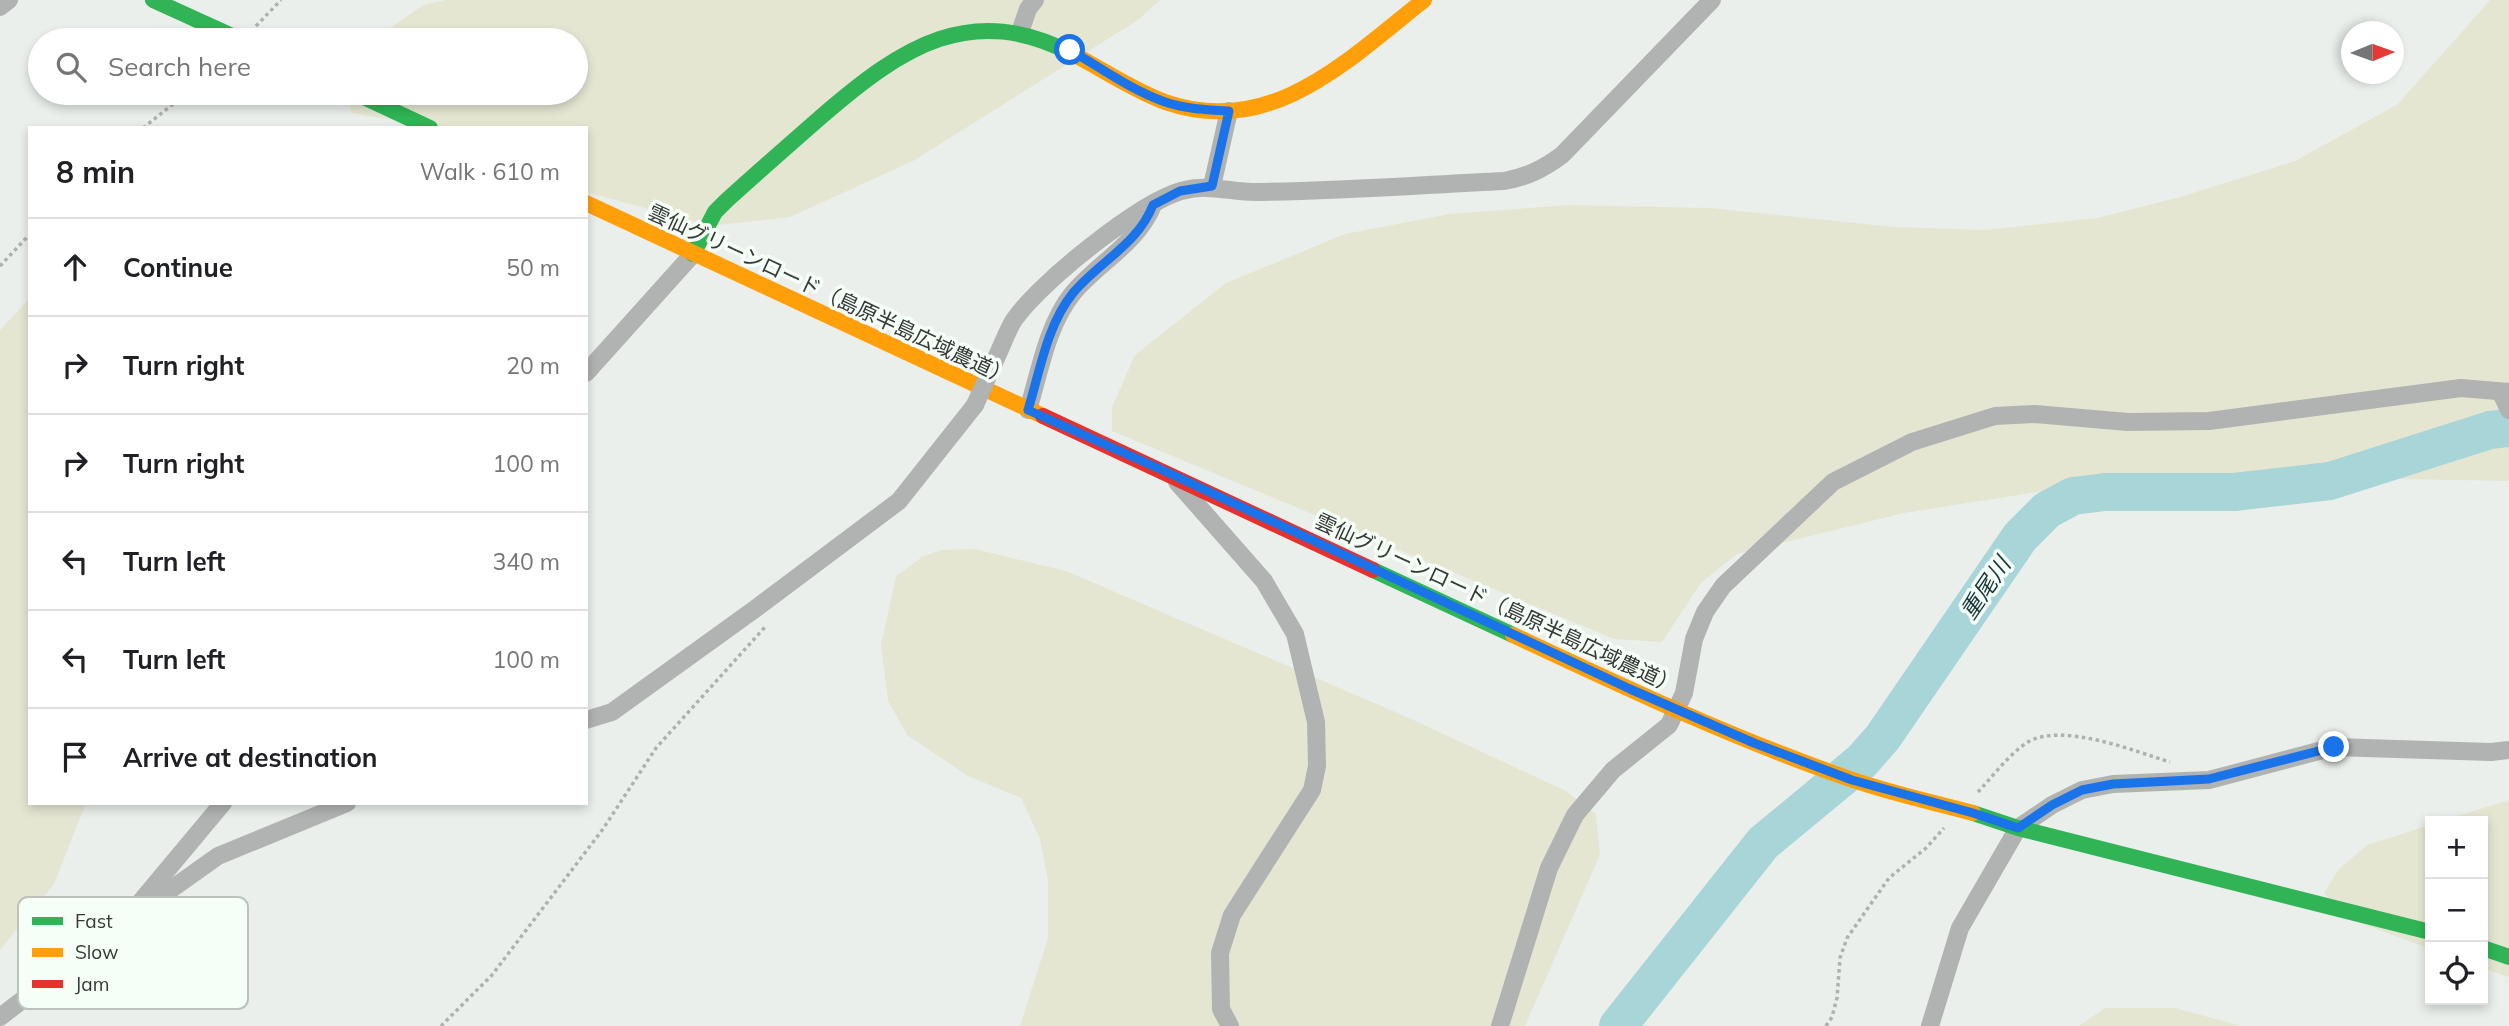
<!DOCTYPE html>
<html lang="en">
<head>
<meta charset="utf-8">
<style>
  :root { --surface:#fff; --page:#f6f6f6; --text:#202124; --muted:#757577; --line:#e0e0e0 }
  body { margin:0; font-family:Mulish,"Noto Sans JP",sans-serif; background:var(--page); color:var(--text) }
  .controls { position:absolute; right:21px; bottom:21px; display:grid; overflow:hidden; border-radius:0px; box-shadow:0 4px 10px #0003 }
  .controls button { width:63px; height:63px; display:grid; place-items:center; padding:0; border:0; border-bottom:2px solid var(--line); background:var(--surface); color:var(--text); font:35px sans-serif }
  .compass { position:absolute; left:2341px; top:21px; width:63px; height:63px; border-radius:50%; background:var(--surface); box-shadow:0 4px 10px #0003; rotate:89deg }
  .stop { position:absolute; width:21px; height:21px; margin:-16px; border:5px solid #1a73e8; border-radius:50%; background:#fff }
  .stop.end { background:#1a73e8; border-color:#fff; box-shadow:0 2px 7px #0008 }
  .list { margin:0; padding:0; list-style:none }
  h2 { display:flex; justify-content:space-between; align-items:center; height:91px; margin:0; padding:0 28px; font-size:30px }
  h2 small { font-size:23px; font-weight:400; color:var(--muted) }
  .list li { display:grid; grid-template-columns:46px 1fr auto; gap:21px; align-items:center; box-sizing:border-box; height:98px; padding:0 28px; border-top:2px solid var(--line) }
  .list b { display:block; font-size:26px; white-space:nowrap }
  .list em { font-size:23px; font-style:normal; color:var(--muted) }
  .icon { flex:none; width:38px; height:38px; fill:none; stroke:currentColor; stroke-width:2; stroke-linecap:round; stroke-linejoin:round }
  .map { position:relative; flex:none; width:2509px; height:1026px; overflow:hidden }
  .search { position:absolute; background:var(--surface); box-shadow:0 4px 10px #0003; left:28px; top:28px; width:560px; height:77px; display:flex; align-items:center; gap:18px; box-sizing:border-box; padding:0 24px; border-radius:38px; color:var(--muted); font-size:26px }
  .panel { position:absolute; background:var(--surface); box-shadow:0 4px 10px #0003; left:28px; top:126px; width:560px; height:679px; border-radius:0px }
  .map>svg:first-child { display:block }
  .green { fill:#e5e6d2 }
  .lines { fill:none; stroke-linecap:round; stroke-linejoin:round }
  .river { stroke:#a8d5d7; stroke-width:38 }
  .path { stroke:#aeb1af; stroke-width:3.5; stroke-dasharray:3.5 3.5; stroke-linecap:butt }
  .street { stroke:#b0b3b1; stroke-width:18 }
  .fast { stroke:#30b455; stroke-width:16 }
  .slow { stroke:#ff9f0a; stroke-width:16 }
  .jam { stroke:#e5322d; stroke-width:16 }
  .street-bridge { stroke:#b0b3b1; stroke-width:18 }
  .slow-bridge { stroke:#ff9f0a; stroke-width:16 }
  .route { stroke:#1a73e8; stroke-width:9 }
  .labels { text-anchor:middle; dominant-baseline:central; stroke-width:7; stroke-linejoin:round; paint-order:stroke }
  .street-label { font-size:21px; fill:#363936; stroke:#f5fef7 }
  .water-label { font-size:23px; font-style:italic; fill:#183739; stroke:#f5fef7 }
  .key { fill:#f5fef7; stroke:#bcc3bd; stroke-width:2 }
  .key-label { font-size:19px; fill:#363936 }
</style>
</head>
<body>
<div class="map">
<svg width="2509" height="1026" viewBox="0 0 2509 1026">
  <rect width="100%" height="100%" fill="#eaefeb"/>
  <!-- green -->
  <g class="green">
    <path d="M446,0H1160L1138,20L913,161L790,217L710,226L586,192V128H409L392,120L352,113L345,93H576V40H373L423,5Z"/>
    <path d="M2490,0H2509V481L2233,476L2082,485L1904,513L1737,554L1701,583L1662,642L1614,639L1112,431V407L1135,355L1226,283L1345,234L1449,214L1568,205L1711,208L1894,227L1985,230L2097,218L2180,197L2295,161L2398,104Z"/>
    <path d="M30,298V803H86L54,884L0,950V330Z"/>
    <path d="M975,549L1066,571L1407,717L1566,791L1596,814L1600,855L1525,1026H1020L1048,938V881L1040,839L1021,798L968,776L907,735L888,701L881,645L896,576L922,557L941,550Z"/>
    <path d="M2509,800V977L2483,968V821H2441Z"/>
    <path d="M2430,825V949L2344,917L2324,893L2339,869L2367,845Z"/>
    <path d="M2105,1008H2175L2241,1026H2079Z"/>
  </g>
  <g class="lines">
    <!-- river -->
    <path class="river" d="M1618,1026L1763,843L1862,761L1883,737L2020,537L2047,510L2073,496L2105,492H2234L2330,481L2490,430L2509,428"/>
    <!-- path -->
    <g class="path">
      <path d="M256,26L281,0"/>
      <path d="M143,128L187,93"/>
      <path d="M0,266L30,234"/>
      <path d="M1978,792C1994,775 2009,754 2028,742C2062,722 2134,751 2170,762"/>
      <path d="M441,1026L492,975L603,829L656,748L765,627"/>
      <path d="M1826,1026L1832,1017L1837,998L1840,958L1847,938L1889,878L1926,848L1944,828"/>
    </g>
    <!-- street -->
    <g class="street">
      <path d="M0,7L9,0"/>
      <path d="M1020,32L1028,9L1035,0"/>
      <path d="M1212,186L1229,111"/>
      <path d="M996,358C1002,346 1007,331 1014,320C1039,283 1139,203 1181,191C1211,183 1231,193 1260,192C1341,191 1422,185 1504,181C1527,177 1543,169 1562,155L1712,0"/>
      <path d="M586,373L693,254"/>
      <path d="M2501,393L2509,410"/>
      <path d="M1028,410C1040,371 1047,325 1073,293C1099,262 1137,244 1153,205"/>
      <path d="M1177,482L1264,581L1295,634L1316,722L1317,766L1312,790L1232,915L1220,953L1221,1009L1230,1026"/>
      <path d="M586,720L612,712L755,609L899,501L975,405"/>
      <path d="M137,906L223,803"/>
      <path d="M0,1017L121,925L218,856L347,803"/>
      <path d="M1500,1026L1549,868L1575,815L1613,770L1669,725L1684,693L1694,639L1705,612L1723,586L1833,482L1912,442L1995,416L2035,414L2128,422L2209,421L2461,388L2509,392"/>
      <path d="M1930,1026L1960,928L2018,828L2052,805L2082,790L2113,784L2209,780L2334,747L2491,752L2509,750"/>
    </g>
    <!-- fast -->
    <g class="fast">
      <path d="M153,0L241,40"/>
      <path d="M355,93L430,128"/>
      <path d="M693,254L715,212L726,201C758,172 790,144 822,116C902,47 971,0 1075,55"/>
      <path d="M1373,570L1513,635"/>
      <path d="M1973,813L2018,828L2430,932"/>
      <path d="M2483,948L2509,957"/>
    </g>
    <!-- slow -->
    <g class="slow">
      <path d="M1075,55C1105,71 1133,90 1165,102C1271,139 1348,60 1424,0"/>
      <path d="M586,203L1043,416"/>
    </g>
    <!-- jam -->
    <path class="jam" d="M1043,416L1373,570"/>
    <!-- street-bridge -->
    <path class="street-bridge" d="M975,405L996,358"/>
    <!-- slow-bridge -->
    <path class="slow-bridge" d="M1513,635C1624,687 1734,739 1850,779C1890,793 1932,802 1973,813"/>
  </g>
  <g class="lines">
    <!-- route -->
    <path class="route" d="M1070,50C1101,68 1131,90 1165,102C1186,109 1208,110 1229,111L1212,186L1180,191L1153,205C1138,244 1099,262 1073,293C1047,325 1040,371 1028,410L1169,473L1630,689L1754,743L1852,780L1973,813L2018,828L2052,805L2082,790L2113,784L2209,779L2334,747"/>
  </g>
  <g class="labels">
    <!-- street labels -->
    <g class="street-label">
      <text transform="translate(830 294) rotate(25)">雲仙グリーンロード（島原半島広域農道）</text>
      <text transform="translate(1497 603) rotate(25)">雲仙グリーンロード（島原半島広域農道）</text>
    </g>
    <!-- water labels -->
    <g class="water-label">
      <text transform="translate(1985 588) rotate(-56)">重尾川</text>
    </g>
  </g>
  <!-- legend -->
  <rect x="18" y="897" width="230" height="112" rx="10" class="key"/>
  <rect x="32" y="917" width="31" height="8" fill="#30b455"/>
  <rect x="32" y="948" width="31" height="9" fill="#ff9f0a"/>
  <rect x="32" y="980" width="31" height="8" fill="#e5322d"/>
  <g class="key-label">
    <text x="75" y="928">Fast</text>
    <text x="75" y="959">Slow</text>
    <text x="75" y="991">Jam</text>
  </g>
</svg>
<div class="controls">
<button>+</button>
<button>−</button>
<button><svg class="icon" aria-label="locate" viewBox="0 0 24 24"><circle cx="12" cy="12" r="6"/><path d="M12 2v4M12 18v4M2 12h4M18 12h4"/></svg></button>
</div>
<svg class="compass" viewBox="-18 -18 36 36"><path d="M0-13l5 13h-10z" fill="#e53935"/><path d="M0 13l5-13h-10z" fill="#757577"/></svg>
<div class="stop" style="left:1070px;top:50px"></div>
<div class="stop end" style="left:2334px;top:747px"></div>
<div class="search"><svg class="icon" aria-label="search" viewBox="0 0 24 24"><circle cx="10" cy="10" r="6"/><path d="M15 15l6 6"/></svg>Search here</div>
<section class="panel">
<h2>8 min<small>Walk · 610 m</small></h2>
<ul class="list">
<li><svg class="icon" aria-label="ahead" viewBox="0 0 24 24"><path d="M12 20V5M6 11l6-6 6 6"/></svg><div><b>Continue</b></div><em>50 m</em></li>
<li><svg class="icon" aria-label="right" viewBox="0 0 24 24"><path d="M7 20v-9h11M14 6l5 5-5 5"/></svg><div><b>Turn right</b></div><em>20 m</em></li>
<li><svg class="icon" aria-label="right" viewBox="0 0 24 24"><path d="M7 20v-9h11M14 6l5 5-5 5"/></svg><div><b>Turn right</b></div><em>100 m</em></li>
<li><svg class="icon" aria-label="left" viewBox="0 0 24 24"><path d="M17 20v-9H6M10 6l-5 5 5 5"/></svg><div><b>Turn left</b></div><em>340 m</em></li>
<li><svg class="icon" aria-label="left" viewBox="0 0 24 24"><path d="M17 20v-9H6M10 6l-5 5 5 5"/></svg><div><b>Turn left</b></div><em>100 m</em></li>
<li><svg class="icon" aria-label="arrive" viewBox="0 0 24 24"><path d="M6 21V4h12l-3 4 3 4H6"/></svg><div><b>Arrive at destination</b></div></li>
</ul>
</section>
</div>
</body>
</html>
